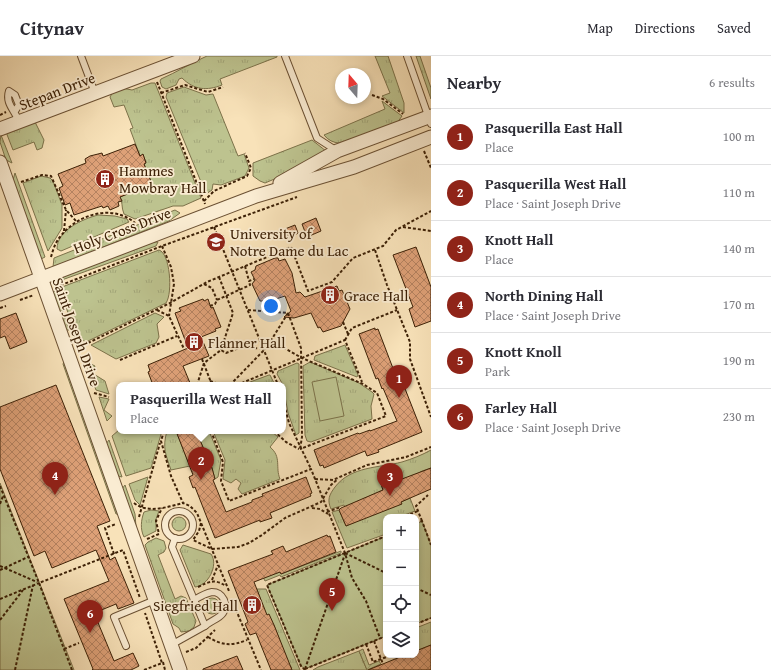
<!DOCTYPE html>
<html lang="en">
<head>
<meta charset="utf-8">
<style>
  :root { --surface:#fff; --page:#f7f7f7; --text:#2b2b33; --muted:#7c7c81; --line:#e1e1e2; --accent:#8f2418 }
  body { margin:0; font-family:"Gentium Book Plus",serif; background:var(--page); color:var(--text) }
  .controls { position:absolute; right:12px; bottom:12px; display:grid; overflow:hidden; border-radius:8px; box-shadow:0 2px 6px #0003 }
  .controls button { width:36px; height:36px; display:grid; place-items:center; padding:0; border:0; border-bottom:1px solid var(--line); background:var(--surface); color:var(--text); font:20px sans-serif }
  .compass { position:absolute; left:335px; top:12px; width:36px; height:36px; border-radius:50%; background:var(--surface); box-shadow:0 2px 6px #0003; rotate:341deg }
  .you { position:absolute; left:271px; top:250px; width:14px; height:14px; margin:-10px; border:3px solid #fff; border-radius:50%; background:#1a73e8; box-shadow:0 0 0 6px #1a73e833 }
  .badge { display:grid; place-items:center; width:26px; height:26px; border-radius:50%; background:var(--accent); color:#fff; font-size:13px; font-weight:700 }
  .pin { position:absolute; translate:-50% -33px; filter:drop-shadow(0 1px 2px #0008) }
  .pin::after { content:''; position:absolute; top:21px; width:14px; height:12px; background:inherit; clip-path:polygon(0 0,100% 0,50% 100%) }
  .popup { position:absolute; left:116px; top:326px; width:170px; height:52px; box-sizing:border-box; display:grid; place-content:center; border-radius:8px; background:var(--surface); filter:drop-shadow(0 1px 3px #0005); font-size:13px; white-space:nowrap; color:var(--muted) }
  .popup b { font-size:15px; color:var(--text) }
  .popup::after { content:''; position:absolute; left:50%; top:100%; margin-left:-8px; border:8px solid transparent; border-top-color:var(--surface) }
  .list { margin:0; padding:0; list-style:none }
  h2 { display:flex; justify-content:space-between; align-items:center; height:52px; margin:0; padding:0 16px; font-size:17px }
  h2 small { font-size:13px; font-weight:400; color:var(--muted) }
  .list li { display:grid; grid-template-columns:26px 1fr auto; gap:12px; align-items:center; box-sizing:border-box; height:56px; padding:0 16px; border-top:1px solid var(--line) }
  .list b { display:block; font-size:15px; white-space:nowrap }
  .list p { margin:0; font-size:13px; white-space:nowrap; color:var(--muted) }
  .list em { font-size:13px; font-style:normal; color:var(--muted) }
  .icon { flex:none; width:22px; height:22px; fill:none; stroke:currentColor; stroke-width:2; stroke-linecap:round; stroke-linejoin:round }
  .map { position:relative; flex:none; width:431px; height:614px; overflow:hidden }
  header { display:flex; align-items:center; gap:24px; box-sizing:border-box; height:56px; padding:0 20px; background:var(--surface); border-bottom:1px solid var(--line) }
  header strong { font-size:19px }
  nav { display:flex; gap:22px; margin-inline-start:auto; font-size:14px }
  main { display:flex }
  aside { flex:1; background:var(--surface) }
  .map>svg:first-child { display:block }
  .grass { fill:url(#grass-tufts); stroke:#7c724a }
  .park { fill:#bdc38f; stroke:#7c724a }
  .garden { fill:url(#garden-furrows); stroke:#7c724a }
  .building { fill:url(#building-cross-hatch); stroke:#3c2006 }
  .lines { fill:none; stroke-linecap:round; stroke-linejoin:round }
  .service-casing { stroke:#6b5033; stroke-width:8 }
  .minor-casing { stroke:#6b5033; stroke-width:15 }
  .path { stroke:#3c2006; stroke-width:2; stroke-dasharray:3 2; stroke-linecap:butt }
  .service { stroke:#faecd2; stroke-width:6 }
  .minor { stroke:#faecd2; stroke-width:13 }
  .labels { text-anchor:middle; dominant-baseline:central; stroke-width:3.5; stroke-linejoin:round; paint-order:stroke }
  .street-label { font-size:15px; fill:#3c2006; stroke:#faecd2 }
  .poi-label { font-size:15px; fill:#3c2006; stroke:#faecd2; text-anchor:start }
</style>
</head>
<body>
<header>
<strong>Citynav</strong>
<nav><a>Map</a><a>Directions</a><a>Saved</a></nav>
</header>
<main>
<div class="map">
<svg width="431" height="614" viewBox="0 0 431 614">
  <defs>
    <pattern id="grass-tufts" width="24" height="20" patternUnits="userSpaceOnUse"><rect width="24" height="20" fill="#bdc38f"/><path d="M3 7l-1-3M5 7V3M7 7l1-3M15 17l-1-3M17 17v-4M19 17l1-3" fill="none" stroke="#a3a77a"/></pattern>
    <pattern id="garden-furrows" width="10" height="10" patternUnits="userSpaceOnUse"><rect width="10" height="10" fill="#bdc38f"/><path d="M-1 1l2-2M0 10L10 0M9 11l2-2" fill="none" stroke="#a3a77a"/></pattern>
    <pattern id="building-cross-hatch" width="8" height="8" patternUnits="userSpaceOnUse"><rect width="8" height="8" fill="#dda077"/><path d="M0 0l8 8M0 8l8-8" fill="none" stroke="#b48260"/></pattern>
  </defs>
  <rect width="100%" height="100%" fill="#f8e2b9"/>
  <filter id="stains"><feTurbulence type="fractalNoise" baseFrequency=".005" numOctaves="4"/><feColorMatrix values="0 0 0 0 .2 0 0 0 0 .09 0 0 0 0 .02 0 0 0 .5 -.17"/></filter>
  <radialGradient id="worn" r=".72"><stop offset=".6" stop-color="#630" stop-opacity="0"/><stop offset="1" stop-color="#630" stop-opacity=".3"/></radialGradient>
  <!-- grass -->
  <g class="grass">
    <path d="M207,0H277V1L220,23L222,29C207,35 194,34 182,22L179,23L176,29L166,33L162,31L160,25L161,23C177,16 191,7 207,0Z"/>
    <path d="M375,0H388L404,47V57L382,40L390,37Z"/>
    <path d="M416,0H420L431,32V43Z"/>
    <path d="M151,27H155L201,142L183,150H173L135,163L124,158C121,151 123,146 120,141L152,128L144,108L146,106L143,99L140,100L130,73L133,72L124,49L114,51L110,41L113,36L122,32L132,34Z"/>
    <path d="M184,31L206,39L213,38L238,100L244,98L249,112L245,120L221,129L213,128L212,134L206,138L166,41L167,37Z"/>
    <path d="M382,45L402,60L397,67C378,75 340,100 324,79L385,53Z"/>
    <path d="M35,66L44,84L42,92L37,94L34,86L13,94L6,76Z"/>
    <path d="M1,79L12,107L6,104L0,86Z"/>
    <path d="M312,84L326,95L303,111L265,127L260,125L253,120V107Z"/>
    <path d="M15,117L45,201L41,203L13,124Z"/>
    <path d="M41,120L50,122L53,125L62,149V172L48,195L23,127Z"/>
    <path d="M175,154L180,157L169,165L53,211L54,202Z"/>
    <path d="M98,159L115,160L127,163L129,166L61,195L57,193C57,174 83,163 98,159Z"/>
    <path d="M154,186H158L156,190L59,225L65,220Z"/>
    <path d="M159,194C170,197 173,237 166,247L86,286L77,281L60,235L62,231Z"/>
    <path d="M54,235L57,237L69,274H66L53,238Z"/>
    <path d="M155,257L164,261L157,268L159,281L156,287L116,303L91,289Z"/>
    <path d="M345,289L358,319L357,321L314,304L315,300Z"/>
    <path d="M85,305L95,310L92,317L105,325L109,338L96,334Z"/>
    <path d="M64,306L118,458H116L63,308Z"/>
    <path d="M310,306L359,327L372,336L374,338L371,350L372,363L311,386L307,385L305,379L303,310Z"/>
    <path d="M297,307L299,308V377L296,379L288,357L283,329L277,318L278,315Z"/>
    <path d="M270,319L275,329H242L269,319Z"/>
    <path d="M99,341L109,343L104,354L112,360L107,365Z"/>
    <path d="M119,374V375H162L151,412L126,420L112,380Z"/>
    <path d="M167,375H176L190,410L171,414C166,399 162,392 167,375Z"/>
    <path d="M196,375H209L221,404L218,421L215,423L212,412Z"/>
    <path d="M213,375H271L278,381L270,391C282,401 275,411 280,423L242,438L238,433L241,427L236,423L231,427L223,423L225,404Z"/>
    <path d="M109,384L122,421L118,420L106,388Z"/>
    <path d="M431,394V412L420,416V418L394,426L393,423L381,428L383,434L345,451L344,449L331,453C327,444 329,439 335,431C351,410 379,412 402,406C412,403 422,399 431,394Z"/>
    <path d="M148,421L140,449L135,444L129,428Z"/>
    <path d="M125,429L135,458L136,471L122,433Z"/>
    <path d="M410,442L415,455L399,461H386V478L347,492L332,456L339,454L346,470Z"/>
    <path d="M151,454L159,455L156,463V475L144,481C140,473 141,464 144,456Z"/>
    <circle cx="179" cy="468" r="7"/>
    <path d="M156,482L164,485L166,492L164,496L158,499L175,543L181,540L186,542L196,565L194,571L189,575L181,576L179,572L173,568L145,489L148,486Z"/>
    <path d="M183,489L211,498C219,509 208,530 195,531L180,494Z"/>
    <path d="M341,495V497L281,521L280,519L265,525L263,521L280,516L281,518Z"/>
    <path d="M257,533H266L300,614H289L292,612L288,607L274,569L266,560Z"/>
    <circle cx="212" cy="550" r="8"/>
    <path d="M431,566V589L416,595V572Z"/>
    <path d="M359,595L367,614H313L318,611Z"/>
  </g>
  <!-- park -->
  <g class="park">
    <path d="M336,321L344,360L320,365L312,326Z"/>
    <path d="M0,427L74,614H0Z"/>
    <path d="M422,465L431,489V562L416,568V468Z"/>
    <path d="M386,480V580L305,613L301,610L267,529Z"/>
  </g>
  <!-- garden -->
  <path class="garden" d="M363,593L369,609L379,605L381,608L367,614L359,595Z"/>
  <!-- building -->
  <g class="building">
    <path d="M135,88L140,100L143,98L146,107L144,108L152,128L120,141L122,145L118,146L119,150L110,154L108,150L103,152L102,150L74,159L70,147L65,149L59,132L63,130L58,118L86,107L85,103L90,100L102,97L103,100Z"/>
    <path d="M316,162L321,175L307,181L302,168Z"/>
    <path d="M295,169L298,177L289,182L285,173Z"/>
    <path d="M416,191L431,231V265L415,271L409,253L413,251L393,199Z"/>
    <path d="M275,202H278L279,205L285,203L292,217L296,237L300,236L305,241L337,230L339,235L342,234L350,253L341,270L323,276L320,271L318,272L311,257L294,262L284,261L291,255L285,240L270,245H260L252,228L255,224L251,216L255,214L256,210Z"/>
    <path d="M203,243L204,245L208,243L211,252L213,251L221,271L215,273L216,275L201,281L209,300L183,310L190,327L184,329H153L148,316L150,315L148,309L188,292L175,257L181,255L179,252Z"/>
    <path d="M16,257L27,286L10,293L5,280L0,282V263Z"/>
    <path d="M375,272V274L378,273L394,315L400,313L404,324L402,325L422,376L378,394L379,396L367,400L365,395L324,412L323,409L320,410L314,394L358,377L359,378L370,374V375L397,365L383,332L382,333L378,322L376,323L359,278Z"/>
    <path d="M56,329L110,465L97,470L110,504L115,501L134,547L118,553L116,548L94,557L114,605L133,597L139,610L131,614H92L93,613L64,543L109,525L96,494L52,512L45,495L34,500L0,413V351Z"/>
    <path d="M176,375H196L212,412L215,423L213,424L226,456L252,446V444L263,440L262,438L306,421L312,437L310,438L311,440L270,457L272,462L260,466V464L215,482L195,431L193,432L189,421L193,419Z"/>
    <path d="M431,412V433L401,446L402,448L346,470L339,454L341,452L383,434L381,428L393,423L394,426Z"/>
    <path d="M327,479L328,481L330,480L336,496L281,518L280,516L254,526L267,559L269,558L274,569L292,614H271L256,577L250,579L245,568L248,566L228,515L273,498L271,495L283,490L286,496Z"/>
    <path d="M431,589V614H368L405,599H416V595Z"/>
    <path d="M237,600L243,614H203V613Z"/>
  </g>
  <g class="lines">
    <defs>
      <g id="service">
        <path d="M81,0L95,37"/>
        <path d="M285,0L317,82L337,95"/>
        <path d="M407,0L431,68"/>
        <path d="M15,55L19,49L15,39L9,35C5,48 15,54 19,66"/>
        <circle cx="179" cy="469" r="14"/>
        <path d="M194,544C199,541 207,537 212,536C223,536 229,549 223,557C219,563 210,565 205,570"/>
        <path d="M171,589L205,570L172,491L175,482"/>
        <path d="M126,590L114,561L155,544"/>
      </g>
      <g id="minor">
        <path d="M0,73L193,0"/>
        <path d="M0,106L180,614"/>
        <path d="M280,127L337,95L431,60"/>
        <path d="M0,238L256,140L354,111L431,81"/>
      </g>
    </defs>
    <!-- service casing -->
    <use href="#service" class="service-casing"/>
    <!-- minor casing -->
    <use href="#minor" class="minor-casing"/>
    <!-- path -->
    <g class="path">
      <path d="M157,26L205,148"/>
      <path d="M161,37L185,29L208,36L223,31"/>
      <path d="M372,39L383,43L403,58"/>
      <path d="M0,59L6,56"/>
      <path d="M424,95L431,112"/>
      <path d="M21,126L42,119L51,120L66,154L76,165"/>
      <path d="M204,145L214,135L247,120L251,112L245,97"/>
      <path d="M214,171L278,329"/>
      <path d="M403,171L431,175"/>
      <path d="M64,175L66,154"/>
      <path d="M162,190L171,211L174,228L169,260"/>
      <path d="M375,194L387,229L410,286V303L431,361"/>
      <path d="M51,201C53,194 55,187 60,181C76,159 112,147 135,167"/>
      <path d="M245,210L249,225L254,223"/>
      <path d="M219,221L233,257L221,294"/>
      <path d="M204,228L212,232L217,244"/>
      <path d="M56,231L162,190L297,141"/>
      <path d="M20,244L34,239"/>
      <path d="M210,250L215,248L217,244L250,229L249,225"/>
      <path d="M0,252L6,250"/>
      <path d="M157,254L169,260L184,293"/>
      <path d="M248,254L288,257"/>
      <path d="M288,257L301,292L302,381L300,393"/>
      <path d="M343,266L348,278"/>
      <path d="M345,284L352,272L397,254"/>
      <path d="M88,287L170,247L207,226L291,191L308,235L332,226L353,202L383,190L396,174L431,155"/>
      <path d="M202,303L212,329"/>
      <path d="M120,304L177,280"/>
      <path d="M210,325L222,329"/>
      <path d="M197,329L204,307L221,294L226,297L244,290C256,294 266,292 279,289L302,302L363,328L377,337L386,360L300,393"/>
      <path d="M230,329L267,291L288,257"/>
      <path d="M237,329L345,284L362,326"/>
      <path d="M94,337L109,341"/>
      <path d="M283,344L289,367L311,413"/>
      <path d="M164,375L161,385L171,420L183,447L190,450L197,457L229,535"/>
      <path d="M211,375L223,406L221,425L229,445L311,413L345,497L352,522L366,545L380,582"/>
      <path d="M274,375L286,386L299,393"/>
      <path d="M315,423L333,424L367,409L406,401L431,391"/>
      <path d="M0,430L39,527"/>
      <path d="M134,447C148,458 167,451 183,447"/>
      <path d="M0,448L3,440"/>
      <path d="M312,452L320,453L328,458"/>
      <path d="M327,456L341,451"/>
      <path d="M139,461L160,387"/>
      <path d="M408,461L407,460L418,455"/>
      <path d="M422,465L416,450L428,439"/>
      <path d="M201,467L199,475L193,484L212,493L238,491L249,487L262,479L285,462L321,446L331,429L338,423"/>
      <path d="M416,468L422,465L431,489"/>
      <path d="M147,483L159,478L156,465L162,452"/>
      <path d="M345,497L386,517"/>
      <path d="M114,498L105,472L116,468"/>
      <path d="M0,510L37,526"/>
      <path d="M0,514L28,501"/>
      <path d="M212,524L218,509"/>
      <path d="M198,531C210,525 215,523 226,530"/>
      <path d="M416,532L431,539"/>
      <path d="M0,543L39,527"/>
      <path d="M234,549L261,614"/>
      <path d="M0,564L23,534"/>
      <path d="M416,568L431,562"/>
      <path d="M208,581C223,590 232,590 247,584"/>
      <path d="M374,585L383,608"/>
      <path d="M366,588L373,606L392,599"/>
      <path d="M64,593L79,587"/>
      <path d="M186,596L196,592L215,574"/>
      <path d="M394,599L395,603"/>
      <path d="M163,606L165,614"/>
      <path d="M305,613L345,498"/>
      <path d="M305,613L386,580"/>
      <path d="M15,614L33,529"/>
      <path d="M72,614L39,527L123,494L140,542"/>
      <path d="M144,614L162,607L145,557"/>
      <path d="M305,614L301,610L267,529L386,480"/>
    </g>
    <!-- service -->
    <use href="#service" class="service"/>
    <!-- minor -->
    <use href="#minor" class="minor"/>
  </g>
  <!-- icons -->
  <defs>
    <symbol id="building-disc" viewBox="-11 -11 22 22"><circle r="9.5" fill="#8f2418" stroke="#faecd2"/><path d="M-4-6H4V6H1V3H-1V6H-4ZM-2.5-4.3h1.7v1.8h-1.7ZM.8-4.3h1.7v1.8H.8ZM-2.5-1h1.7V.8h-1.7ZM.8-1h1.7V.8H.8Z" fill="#fff"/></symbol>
    <symbol id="university-disc" viewBox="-11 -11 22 22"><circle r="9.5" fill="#8f2418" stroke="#faecd2"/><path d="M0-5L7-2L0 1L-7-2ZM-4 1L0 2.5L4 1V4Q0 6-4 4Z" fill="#fff"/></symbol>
  </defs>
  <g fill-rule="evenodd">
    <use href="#building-disc" x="94" y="112" width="22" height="22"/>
    <use href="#university-disc" x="205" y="175" width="22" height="22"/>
    <use href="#building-disc" x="319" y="228" width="22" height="22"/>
    <use href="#building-disc" x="183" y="275" width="22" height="22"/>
    <use href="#building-disc" x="241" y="538" width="22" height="22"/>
  </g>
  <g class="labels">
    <!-- street labels -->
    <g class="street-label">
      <text transform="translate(57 35) rotate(-21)">Stepan Drive</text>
      <text transform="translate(122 174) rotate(-21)">Holy Cross Drive</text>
      <text transform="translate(77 276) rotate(70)">Saint Joseph Drive</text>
    </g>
    <!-- poi labels -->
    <g class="poi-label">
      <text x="119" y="114">Hammes<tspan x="119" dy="17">Mowbray Hall</tspan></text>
      <text x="230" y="177">University of<tspan x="230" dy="17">Notre Dame du Lac</tspan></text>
      <text x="344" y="239">Grace Hall</text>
      <text x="208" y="286">Flanner Hall</text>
      <text x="238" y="549" text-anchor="end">Siegfried Hall</text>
    </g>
  </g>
  <rect width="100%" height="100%" filter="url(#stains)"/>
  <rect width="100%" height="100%" fill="url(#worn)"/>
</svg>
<div class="controls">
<button>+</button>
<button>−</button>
<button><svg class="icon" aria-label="locate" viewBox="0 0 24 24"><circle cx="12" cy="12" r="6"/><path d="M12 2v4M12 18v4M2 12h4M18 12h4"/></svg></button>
<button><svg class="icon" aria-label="layers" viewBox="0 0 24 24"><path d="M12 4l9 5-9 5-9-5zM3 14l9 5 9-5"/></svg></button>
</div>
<svg class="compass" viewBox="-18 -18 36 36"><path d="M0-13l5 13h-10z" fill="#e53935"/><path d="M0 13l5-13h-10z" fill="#7c7c81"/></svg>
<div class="you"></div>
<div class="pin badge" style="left:399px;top:342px">1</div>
<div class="pin badge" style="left:201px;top:424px">2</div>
<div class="popup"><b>Pasquerilla West Hall</b>Place</div>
<div class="pin badge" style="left:390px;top:440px">3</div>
<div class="pin badge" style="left:55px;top:439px">4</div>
<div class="pin badge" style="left:332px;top:555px">5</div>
<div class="pin badge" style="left:90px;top:577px">6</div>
</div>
<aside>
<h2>Nearby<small>6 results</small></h2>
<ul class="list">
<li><span class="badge">1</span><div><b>Pasquerilla East Hall</b><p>Place</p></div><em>100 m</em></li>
<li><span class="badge">2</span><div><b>Pasquerilla West Hall</b><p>Place · Saint Joseph Drive</p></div><em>110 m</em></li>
<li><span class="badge">3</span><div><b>Knott Hall</b><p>Place</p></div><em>140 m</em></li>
<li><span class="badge">4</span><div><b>North Dining Hall</b><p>Place · Saint Joseph Drive</p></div><em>170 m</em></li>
<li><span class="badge">5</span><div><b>Knott Knoll</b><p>Park</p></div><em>190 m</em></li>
<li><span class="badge">6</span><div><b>Farley Hall</b><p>Place · Saint Joseph Drive</p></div><em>230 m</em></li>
</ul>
</aside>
</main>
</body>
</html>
